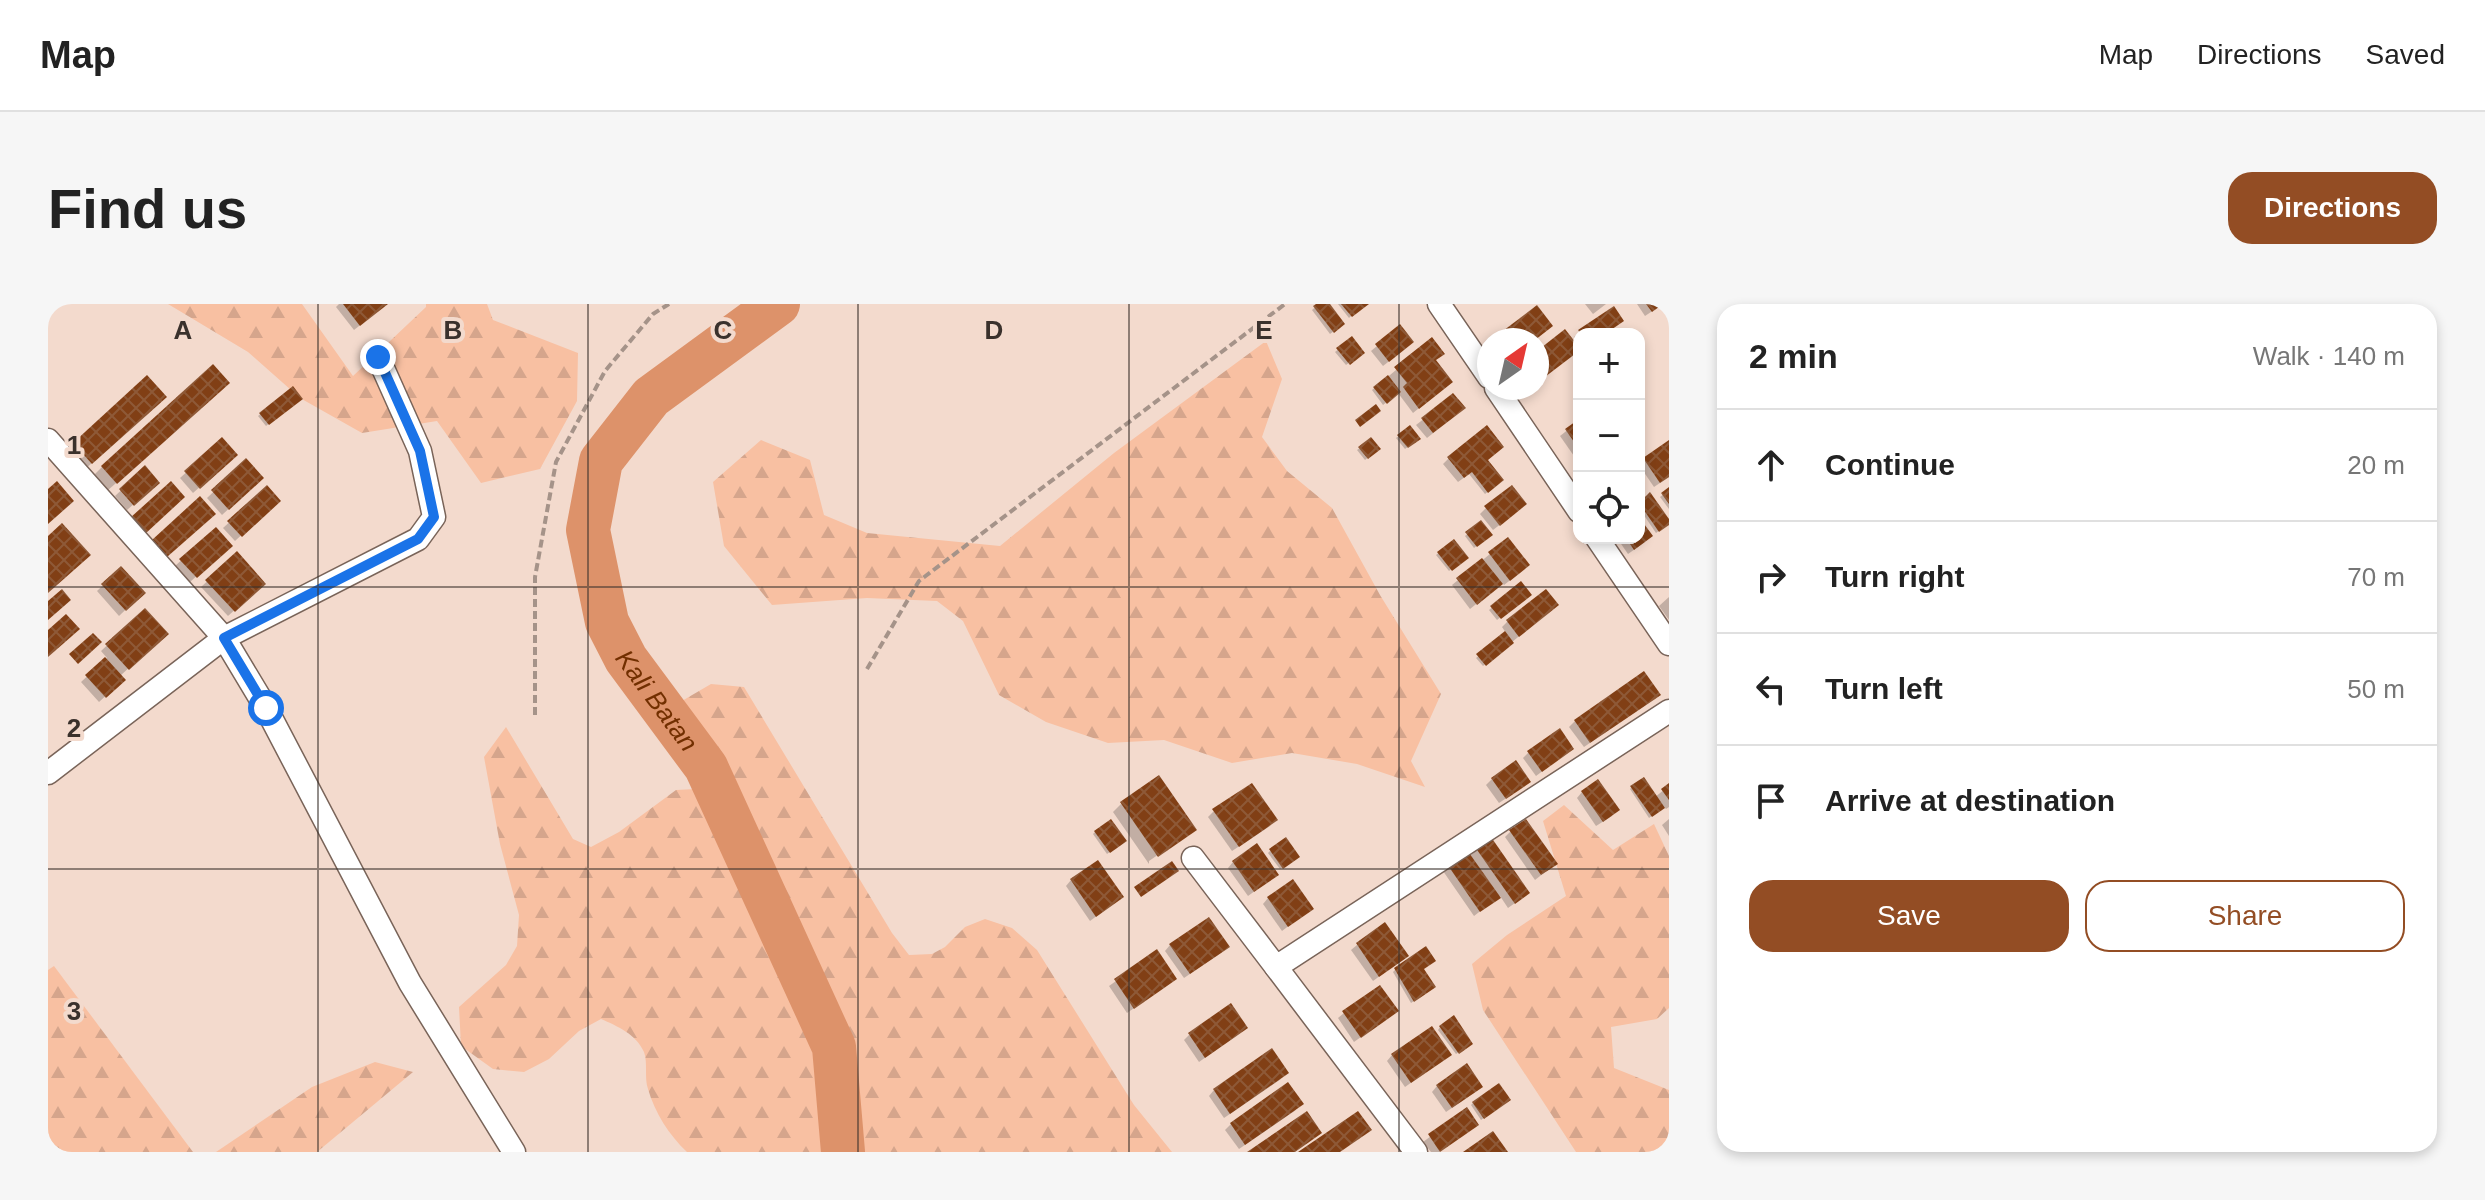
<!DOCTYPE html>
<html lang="en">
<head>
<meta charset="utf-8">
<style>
  :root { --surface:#fff; --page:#f6f6f6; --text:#222; --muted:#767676; --line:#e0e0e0; --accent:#934d24 }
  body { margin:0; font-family:Helvetica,sans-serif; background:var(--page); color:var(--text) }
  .controls { position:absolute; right:24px; top:24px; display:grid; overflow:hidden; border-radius:16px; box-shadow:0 4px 12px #0003 }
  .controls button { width:72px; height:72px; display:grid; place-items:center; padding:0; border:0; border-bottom:2px solid var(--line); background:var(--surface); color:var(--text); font:40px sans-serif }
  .compass { position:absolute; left:1429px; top:24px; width:72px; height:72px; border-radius:50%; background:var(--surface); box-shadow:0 4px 12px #0003; rotate:34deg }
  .stop { position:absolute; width:24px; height:24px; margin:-18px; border:6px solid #1a73e8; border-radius:50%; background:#fff }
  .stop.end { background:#1a73e8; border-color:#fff; box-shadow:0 2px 8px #0008 }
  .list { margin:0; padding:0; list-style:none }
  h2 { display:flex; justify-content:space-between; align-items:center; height:104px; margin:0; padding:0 32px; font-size:34px }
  h2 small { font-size:26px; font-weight:400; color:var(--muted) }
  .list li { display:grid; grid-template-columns:52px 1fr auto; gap:24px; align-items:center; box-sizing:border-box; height:112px; padding:0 32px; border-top:2px solid var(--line) }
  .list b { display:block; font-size:30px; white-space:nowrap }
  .list em { font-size:26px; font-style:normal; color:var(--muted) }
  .actions { display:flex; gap:16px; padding:24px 32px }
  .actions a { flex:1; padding:18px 0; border:2px solid var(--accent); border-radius:24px; text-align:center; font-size:28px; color:var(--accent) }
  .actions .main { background:var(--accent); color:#fff }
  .icon { flex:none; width:44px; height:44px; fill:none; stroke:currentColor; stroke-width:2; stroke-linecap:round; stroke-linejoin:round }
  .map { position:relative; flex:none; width:1621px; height:848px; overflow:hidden; border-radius:24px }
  header { display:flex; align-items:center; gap:48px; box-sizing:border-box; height:112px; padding:0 40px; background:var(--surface); border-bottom:2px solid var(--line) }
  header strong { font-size:38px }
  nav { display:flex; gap:44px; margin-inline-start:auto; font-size:28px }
  .intro { display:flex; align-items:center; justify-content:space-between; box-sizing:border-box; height:192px; padding:0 48px }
  h1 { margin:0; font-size:56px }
  .button { padding:20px 36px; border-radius:24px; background:var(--accent); color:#fff; font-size:28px; font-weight:700 }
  main { display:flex; gap:48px; padding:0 48px }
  aside { flex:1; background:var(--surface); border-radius:24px; box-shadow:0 4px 12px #0003 }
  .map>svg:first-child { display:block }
  .forest { fill:url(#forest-firs) }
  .shadow { fill:#0003 }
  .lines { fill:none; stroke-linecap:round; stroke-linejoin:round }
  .river { stroke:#dd926a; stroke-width:44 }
  .building { fill:url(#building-cross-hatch) }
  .street-casing { stroke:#796459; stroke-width:25 }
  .path { stroke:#a59389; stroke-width:4; stroke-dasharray:8 4; stroke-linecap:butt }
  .street { stroke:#fff; stroke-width:22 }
  .route { stroke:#1a73e8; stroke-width:10 }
  .grid { fill:none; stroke:#3a312c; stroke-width:2; stroke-opacity:0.55 }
  .labels { text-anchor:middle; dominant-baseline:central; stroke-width:8; stroke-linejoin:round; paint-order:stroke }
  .water-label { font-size:26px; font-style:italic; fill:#722f00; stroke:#f3dacd }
  .grid-label { font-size:26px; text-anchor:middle; font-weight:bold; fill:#3a312c; stroke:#f3dacd; stroke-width:8; stroke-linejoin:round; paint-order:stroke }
</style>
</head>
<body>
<header>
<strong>Map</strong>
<nav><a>Map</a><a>Directions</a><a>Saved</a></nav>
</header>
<div class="intro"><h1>Find us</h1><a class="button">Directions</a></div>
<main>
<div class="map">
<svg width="1621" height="848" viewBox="0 0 1621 848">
  <defs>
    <pattern id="forest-firs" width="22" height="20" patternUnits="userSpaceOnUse" patternTransform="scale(2)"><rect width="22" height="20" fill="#f8c0a2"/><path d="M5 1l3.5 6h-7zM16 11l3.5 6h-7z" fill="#d5a58c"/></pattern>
    <pattern id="building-cross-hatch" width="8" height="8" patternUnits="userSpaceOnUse" patternTransform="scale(2)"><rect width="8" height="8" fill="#813f15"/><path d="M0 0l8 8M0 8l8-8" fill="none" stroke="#8e5937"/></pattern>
  </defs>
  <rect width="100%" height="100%" fill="#f3dacd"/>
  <!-- forest -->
  <g class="forest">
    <path d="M120,0H254L305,72L378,3V0H439L445,16L530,49L529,97L492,165L433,179L389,117L314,129L252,94L200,48Z"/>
    <path d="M1218,37L1234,75L1214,133L1239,167L1284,204L1332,291L1393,390L1363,457L1377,483L1309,460L1244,449L1184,459L1116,436L1060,439L998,418L951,391L915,317L889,297L819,294L724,301L676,242L665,178L713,136L762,156L776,211L819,229L952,242L1066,149Z"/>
    <path d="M663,380L696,383L844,629L861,651L884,650L897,643L917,623L937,615L964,624L989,646L1086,801L1124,848H639C621,831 607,809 600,785C596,774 600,759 596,748C588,730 569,722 553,715L531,727L501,755L476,768L445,765L413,742L411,703L458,661L469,642L471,611L452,540L436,453L458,423L525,535L543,543L571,528L628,486L667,484L658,463L615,408Z"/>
    <path d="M1516,501L1565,546L1606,520L1621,552V704L1609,715L1563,723L1566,764L1621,786V848H1528L1435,706L1424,660L1459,631L1518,592L1495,517Z"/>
    <path d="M6,662L145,848H5L0,841V666Z"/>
    <path d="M327,758L365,768L269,848H168L264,783Z"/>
  </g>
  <!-- shadow -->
  <g class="shadow">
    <path d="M291,0H339L306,26L288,3Z"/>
    <path d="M1271,0H1279L1295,20L1282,30L1264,6Z"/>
    <path d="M1290,0H1316L1301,14Z"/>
    <path d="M1537,0H1558L1545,10Z"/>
    <path d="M1589,0H1615L1597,12Z"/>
    <path d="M1532,28L1556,30H1531V41L1526,33Z"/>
    <path d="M1303,35L1314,49L1298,61L1287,48Z"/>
    <path d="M1384,36L1386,57L1397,83L1365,109L1350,89L1335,101L1324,86Z"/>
    <path d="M1329,42L1358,44L1335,62L1323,47Z"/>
    <path d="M1466,84H1482L1472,92Z"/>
    <path d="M245,85L252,95L218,122L210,112Z"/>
    <path d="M171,88L59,187L45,172L54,163Z"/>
    <path d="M1405,92L1409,110L1379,134L1368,121Z"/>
    <path d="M108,101L34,168L17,149L26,140Z"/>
    <path d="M1531,117V149L1526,152L1512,132Z"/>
    <path d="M1361,124L1370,135L1357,145L1348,134Z"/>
    <path d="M174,136L188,151L145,189L132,174Z"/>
    <path d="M1323,136L1330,145L1317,156L1309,146Z"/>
    <path d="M1621,140V173L1606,183L1591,161Z"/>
    <path d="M1401,154L1438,156L1454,176L1437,190L1421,170L1410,178L1395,160Z"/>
    <path d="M198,157L214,174L174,211L159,194Z"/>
    <path d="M97,164L110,179L79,206L67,192Z"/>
    <path d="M219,184L230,197L187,237L175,224Z"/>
    <path d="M1621,186V205L1612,193Z"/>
    <path d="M1602,191L1621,219L1608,229L1591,204V198Z"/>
    <path d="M1438,204L1471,206L1445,226L1432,210Z"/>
    <path d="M1591,216L1597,238L1580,250L1569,234H1591Z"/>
    <path d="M1433,219L1442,231L1426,244L1417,232Z"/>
    <path d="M168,225L182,242L142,278L127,262Z"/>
    <path d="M1405,237L1418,253L1401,267L1388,251Z"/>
    <path d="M189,250L215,280L180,312L153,283Z"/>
    <path d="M1442,250L1474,267L1456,281L1454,279L1422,305L1404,281Z"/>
    <path d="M73,264L95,289L71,312L49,287Z"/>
    <path d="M1473,280L1481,291L1449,316L1441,306Z"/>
    <path d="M1621,293V316L1611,302Z"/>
    <path d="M97,306L118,330L72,372L75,376L51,398L33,378L59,354L53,347Z"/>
    <path d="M1503,306L1435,362L1428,354L1458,329L1454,323L1459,318Z"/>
    <path d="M1605,396L1536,443L1521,423L1527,417Z"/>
    <path d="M1524,445L1488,472L1475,454L1481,448Z"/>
    <path d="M1444,475L1475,483L1451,499L1438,481Z"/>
    <path d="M1621,482V503L1618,505L1616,503L1601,514L1582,485L1584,483L1607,493Z"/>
    <path d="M1534,488L1564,512L1548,522L1529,494Z"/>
    <path d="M1073,500L1146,526L1101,557V560L1065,508Z"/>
    <path d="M1166,507L1222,522L1184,547L1160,513Z"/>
    <path d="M1621,515V532L1614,521Z"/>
    <path d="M1463,527L1501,565L1487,576L1457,533Z"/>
    <path d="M1047,528L1074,539L1059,550L1045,530Z"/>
    <path d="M1429,545L1474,594L1460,604L1452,592L1426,612L1395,567L1401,562L1421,553Z"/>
    <path d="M1223,546L1247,555L1232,565L1220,549Z"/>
    <path d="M1185,558L1222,576L1200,592L1180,564Z"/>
    <path d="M1023,576L1074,593L1042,617L1018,582Z"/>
    <path d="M1220,594L1263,605L1234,627L1215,600Z"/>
    <path d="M1122,641L1174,648L1136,674L1117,647Z"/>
    <path d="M1309,641L1359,652L1325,677L1303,646Z"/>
    <path d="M1109,648L1121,680L1079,709L1061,682Z"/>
    <path d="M1349,664L1374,665L1383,685L1363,699L1345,668Z"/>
    <path d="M1349,707L1306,738L1290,714L1296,709Z"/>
    <path d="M1392,723L1420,742L1408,750L1390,726Z"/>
    <path d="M1192,729L1151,758L1136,736L1141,731Z"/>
    <path d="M1344,751L1395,756L1357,783L1339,757Z"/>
    <path d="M1233,775L1176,814L1161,792L1166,786Z"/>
    <path d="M1389,782L1427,788L1398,808L1384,788Z"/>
    <path d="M1458,798L1433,816L1423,801L1425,799Z"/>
    <path d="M1248,806L1191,845L1177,826L1183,820Z"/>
    <path d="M1418,806L1422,826L1391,848H1383L1375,838Z"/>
  </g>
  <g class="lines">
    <!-- river -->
    <path class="river" id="s1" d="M730,0L603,93L553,157L540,226L559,318L578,355L658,463L786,743L795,848"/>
  </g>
  <!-- building -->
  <g class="building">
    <path d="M295,0H340L312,22Z"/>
    <path d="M1268,0H1282L1297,20L1286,29L1265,2Z"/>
    <path d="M1293,0H1321L1304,13Z"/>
    <path d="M1598,0H1615L1604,8Z"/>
    <path d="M1489,1L1505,22L1487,36H1449L1447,33Z"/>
    <path d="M1566,2L1576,17L1557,30H1533L1530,26Z"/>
    <path d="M1352,20L1366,38L1341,58L1327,40Z"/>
    <path d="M1517,25L1531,43V47L1489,79V47Z"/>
    <path d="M1304,32L1317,49L1302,61L1288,44Z"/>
    <path d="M1384,33L1397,50L1388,56L1405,78L1371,105L1355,83L1359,79L1346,63Z"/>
    <path d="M165,60L182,79L69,180L53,162Z"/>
    <path d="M99,71L119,93L44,160L25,139Z"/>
    <path d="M1340,71L1353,88L1339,100L1325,83Z"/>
    <path d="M245,82L255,95L221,121L211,109Z"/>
    <path d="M1405,89L1418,104L1385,129L1373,114Z"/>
    <path d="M1328,100L1333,107L1312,123L1307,116Z"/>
    <path d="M1531,115V145L1517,125Z"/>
    <path d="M1362,121L1373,135L1360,144L1349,131Z"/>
    <path d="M1439,121L1456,143L1440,156L1456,176L1440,189L1424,168L1416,174L1399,153Z"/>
    <path d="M174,133L190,151L152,185L136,167Z"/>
    <path d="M1323,133L1333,145L1320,155L1310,143Z"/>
    <path d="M1621,136V173L1612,179L1595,154Z"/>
    <path d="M198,154L216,174L181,206L163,186Z"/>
    <path d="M97,161L112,179L86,202L71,185Z"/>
    <path d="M9,177L26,197L0,220V185Z"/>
    <path d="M123,177L137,193L97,230L82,214Z"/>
    <path d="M219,181L233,197L194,233L179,217Z"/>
    <path d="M1464,181L1479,200L1452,222L1436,202Z"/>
    <path d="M1621,183V200L1613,189Z"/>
    <path d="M1602,188L1621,215V221L1611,228L1591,199Z"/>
    <path d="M152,192L168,210L119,253L104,236Z"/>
    <path d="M1591,213L1605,232L1586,246L1578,234H1591Z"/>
    <path d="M1433,216L1445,231L1429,243L1417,228Z"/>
    <path d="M14,219L43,251L0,289V232Z"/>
    <path d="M168,223L185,242L149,274L131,255Z"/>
    <path d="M1460,233L1482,261L1462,277L1440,248Z"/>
    <path d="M1406,235L1421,254L1404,267L1389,248Z"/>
    <path d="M189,247L218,280L187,308L157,276Z"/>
    <path d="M1434,254L1455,280L1429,301L1408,274Z"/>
    <path d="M73,262L98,289L78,307L53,280Z"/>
    <path d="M1473,277L1484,291L1453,315L1442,302Z"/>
    <path d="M14,285L23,296L0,316V297Z"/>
    <path d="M1498,285L1511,301L1471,333L1458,316Z"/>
    <path d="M97,304L121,330L81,366L57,340Z"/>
    <path d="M18,310L32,325L0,353V326Z"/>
    <path d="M1457,327L1466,339L1438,362L1428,350Z"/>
    <path d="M45,329L54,338L30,360L21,350Z"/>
    <path d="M57,353L78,376L58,394L37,371Z"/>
    <path d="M1596,367L1613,391L1542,439L1526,416Z"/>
    <path d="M1512,424L1526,445L1494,468L1479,447Z"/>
    <path d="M1468,456L1483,478L1458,495L1443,474Z"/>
    <path d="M1111,471L1149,526L1110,553L1072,498Z"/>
    <path d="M1596,473L1617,504L1604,513L1582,482Z"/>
    <path d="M1550,475L1572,506L1555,518L1533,487Z"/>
    <path d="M1204,479L1230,516L1191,543L1164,505Z"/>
    <path d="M1621,479V496L1613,485Z"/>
    <path d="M1063,515L1079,537L1062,549L1046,527Z"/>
    <path d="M1478,515L1510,560L1493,571L1461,526Z"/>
    <path d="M1238,533L1252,553L1235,565L1221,545Z"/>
    <path d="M1443,533L1482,589L1467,600L1427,543Z"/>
    <path d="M1209,539L1231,571L1206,588L1184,557Z"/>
    <path d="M1419,546L1453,594L1432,608L1399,560Z"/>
    <path d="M1050,556L1076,593L1048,613L1022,575Z"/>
    <path d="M1124,557L1131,567L1093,593L1086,583Z"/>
    <path d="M1245,575L1266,605L1240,623L1219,593Z"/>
    <path d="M1161,613L1182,643L1142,670L1121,640Z"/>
    <path d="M1337,618L1361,652L1331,673L1308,639Z"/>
    <path d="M1378,642L1388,657L1376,665L1388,683L1366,698L1346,664Z"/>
    <path d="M1109,645L1129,675L1086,705L1066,675Z"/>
    <path d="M1332,681L1351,707L1313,734L1294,707Z"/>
    <path d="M1183,699L1200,724L1157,754L1140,729Z"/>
    <path d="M1406,711L1425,740L1411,750L1391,722Z"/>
    <path d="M1384,722L1404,751L1363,779L1343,750Z"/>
    <path d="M1224,744L1241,769L1182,810L1165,785Z"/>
    <path d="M1419,759L1435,783L1404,804L1388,781Z"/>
    <path d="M1240,778L1256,800L1197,841L1182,819Z"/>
    <path d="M1451,779L1463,796L1436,815L1424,798Z"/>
    <path d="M1419,803L1431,821L1392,848L1380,830Z"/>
    <path d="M1259,807L1274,829L1247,848H1199Z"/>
    <path d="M1310,807L1324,826L1292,848H1250Z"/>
    <path d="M1445,827L1460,848H1415Z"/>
  </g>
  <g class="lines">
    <defs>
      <g id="street">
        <path d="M1391,0L1441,73"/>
        <path d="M1448,84L1531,207"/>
        <path d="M0,136L176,334L218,404L362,679L466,848"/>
        <path d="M1549,234L1621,340"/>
        <path d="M0,469L176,334L370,235L386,213L372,147L330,53"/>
        <path d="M1145,554L1228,663L1621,407"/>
        <path d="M1228,663L1368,848"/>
      </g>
    </defs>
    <!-- street casing -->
    <use href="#street" class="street-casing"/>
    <!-- path -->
    <g class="path">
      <path d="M819,365L871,277L1237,0"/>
      <path d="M487,411V273L508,158L557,67L605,10L621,0"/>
    </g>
    <!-- street -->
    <use href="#street" class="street"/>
  </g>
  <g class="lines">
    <!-- route -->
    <path class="route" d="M218,404L176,334L370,235L386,213L372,147L330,53"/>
  </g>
  <!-- grid -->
  <path class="grid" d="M270,0V848M540,0V848M810,0V848M1081,0V848M1351,0V848M0,283H1621M0,565H1621"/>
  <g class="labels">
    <!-- water labels -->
    <g class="water-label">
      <text stroke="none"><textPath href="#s1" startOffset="496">Kali Batan</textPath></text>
    </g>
  </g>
  <g class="grid-label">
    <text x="135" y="35">A</text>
    <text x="405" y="35">B</text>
    <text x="675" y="35">C</text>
    <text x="946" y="35">D</text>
    <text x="1216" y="35">E</text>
    <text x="26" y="150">1</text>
    <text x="26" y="433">2</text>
    <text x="26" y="716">3</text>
  </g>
</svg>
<div class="controls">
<button>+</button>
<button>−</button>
<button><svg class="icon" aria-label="locate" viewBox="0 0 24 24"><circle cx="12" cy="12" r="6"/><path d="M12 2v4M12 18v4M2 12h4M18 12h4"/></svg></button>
</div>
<svg class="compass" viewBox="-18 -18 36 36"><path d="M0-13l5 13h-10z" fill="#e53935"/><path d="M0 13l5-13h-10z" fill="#767676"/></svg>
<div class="stop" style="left:218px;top:404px"></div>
<div class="stop end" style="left:330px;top:53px"></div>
</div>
<aside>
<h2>2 min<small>Walk · 140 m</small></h2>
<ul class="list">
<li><svg class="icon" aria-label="ahead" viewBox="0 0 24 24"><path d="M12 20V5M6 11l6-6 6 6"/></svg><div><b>Continue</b></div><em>20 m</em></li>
<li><svg class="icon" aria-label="right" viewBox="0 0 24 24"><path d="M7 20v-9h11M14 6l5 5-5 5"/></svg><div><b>Turn right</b></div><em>70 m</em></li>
<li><svg class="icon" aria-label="left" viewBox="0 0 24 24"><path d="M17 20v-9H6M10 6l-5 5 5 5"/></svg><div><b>Turn left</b></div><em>50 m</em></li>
<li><svg class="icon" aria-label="arrive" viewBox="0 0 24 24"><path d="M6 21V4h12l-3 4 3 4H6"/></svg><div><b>Arrive at destination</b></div></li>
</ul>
<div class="actions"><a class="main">Save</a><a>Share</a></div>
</aside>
</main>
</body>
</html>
